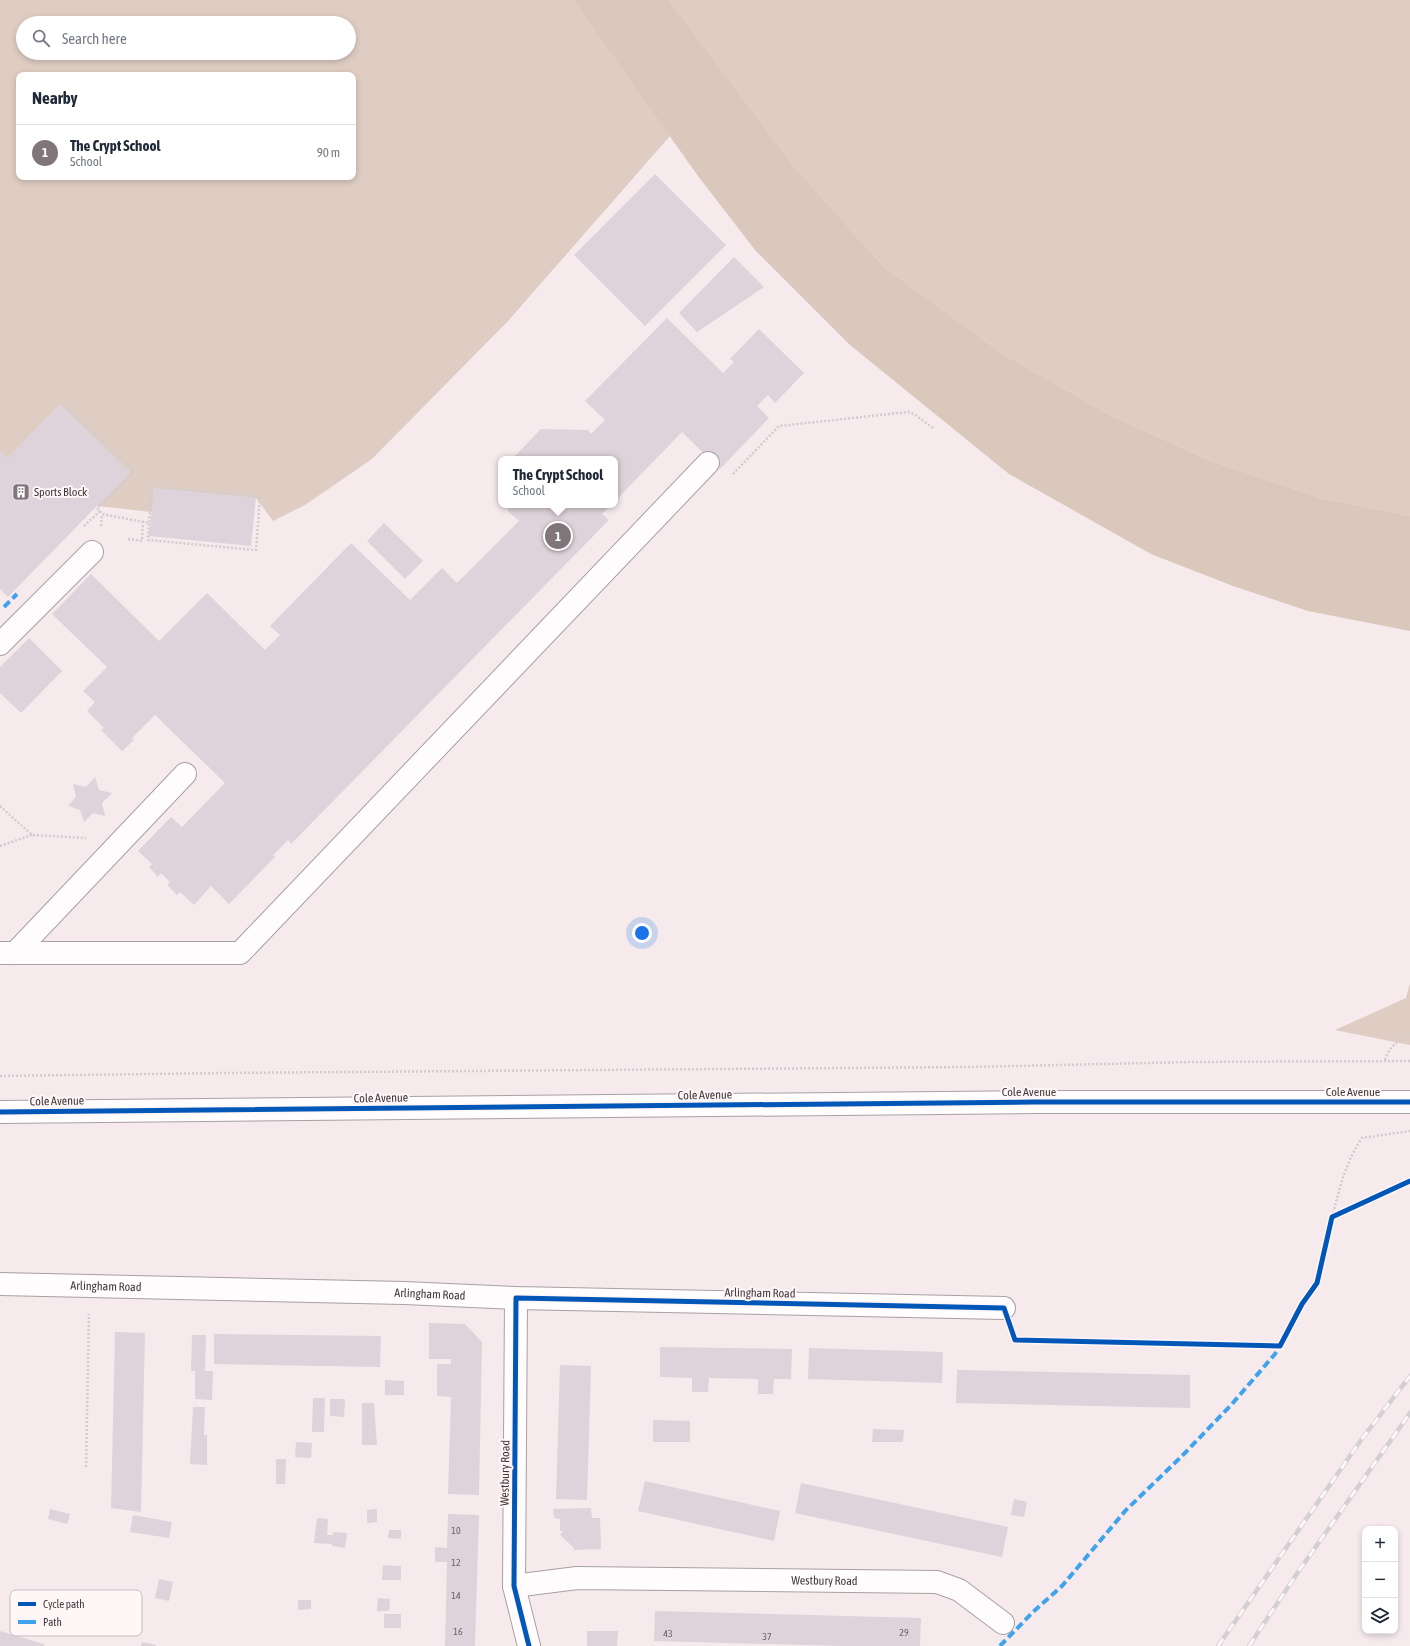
<!DOCTYPE html>
<html lang="en">
<head>
<meta charset="utf-8">
<style>
  :root { --surface:#fff; --page:#f6f6f7; --text:#1f2937; --muted:#747a83; --line:#e0e1e3; --accent:#807679 }
  body { margin:0; font-family:"Asap Condensed",sans-serif; background:var(--page); color:var(--text) }
  .controls { position:absolute; right:12px; bottom:12px; display:grid; overflow:hidden; border-radius:8px; box-shadow:0 2px 6px #0003 }
  .controls button { width:36px; height:36px; display:grid; place-items:center; padding:0; border:0; border-bottom:1px solid var(--line); background:var(--surface); color:var(--text); font:20px sans-serif }
  .you { position:absolute; left:642px; top:933px; width:14px; height:14px; margin:-10px; border:3px solid #fff; border-radius:50%; background:#1a73e8; box-shadow:0 0 0 6px #1a73e833 }
  .badge { display:grid; place-items:center; width:26px; height:26px; border-radius:50%; background:var(--accent); color:#fff; font-size:13px; font-weight:700 }
  .pin { position:absolute; translate:-50% -50%; border:2px solid #fff; box-shadow:0 1px 4px #0006 }
  .popup { position:absolute; left:498px; top:456px; width:120px; height:52px; box-sizing:border-box; display:grid; place-content:center; border-radius:8px; background:var(--surface); filter:drop-shadow(0 1px 3px #0005); font-size:13px; white-space:nowrap; color:var(--muted) }
  .popup b { font-size:15px; color:var(--text) }
  .popup::after { content:''; position:absolute; left:50%; top:100%; margin-left:-8px; border:8px solid transparent; border-top-color:var(--surface) }
  .list { margin:0; padding:0; list-style:none }
  h2 { display:flex; justify-content:space-between; align-items:center; height:52px; margin:0; padding:0 16px; font-size:17px }
  h2 small { font-size:13px; font-weight:400; color:var(--muted) }
  .list li { display:grid; grid-template-columns:26px 1fr auto; gap:12px; align-items:center; box-sizing:border-box; height:56px; padding:0 16px; border-top:1px solid var(--line) }
  .list b { display:block; font-size:15px; white-space:nowrap }
  .list p { margin:0; font-size:13px; white-space:nowrap; color:var(--muted) }
  .list em { font-size:13px; font-style:normal; color:var(--muted) }
  .icon { flex:none; width:22px; height:22px; fill:none; stroke:currentColor; stroke-width:2; stroke-linecap:round; stroke-linejoin:round }
  .map { position:relative; flex:none; width:1410px; height:1646px; overflow:hidden }
  .search { position:absolute; background:var(--surface); box-shadow:0 2px 6px #0003; left:16px; top:16px; width:340px; height:44px; display:flex; align-items:center; gap:10px; box-sizing:border-box; padding:0 14px; border-radius:22px; color:var(--muted); font-size:15px }
  .panel { position:absolute; background:var(--surface); box-shadow:0 2px 6px #0003; left:16px; top:72px; width:340px; height:108px; border-radius:8px }
  .map>svg:first-child { display:block }
  .green { fill:#dfcdc3; fill-rule:evenodd }
  .forest { fill:#dac8bd }
  .building { fill:#ded3da }
  .lines { fill:none; stroke-linecap:round; stroke-linejoin:round }
  .minor-casing { stroke:#a9a0a3; stroke-width:24 }
  .highway-casing { stroke:#a9a0a3; stroke-width:24 }
  .path { stroke:#d1cccd; stroke-width:2.5; stroke-dasharray:2 2; stroke-linecap:butt }
  .minor { stroke:#fefcfc; stroke-width:22 }
  .highway { stroke:#fefcfc; stroke-width:22 }
  .rail-casing { stroke:#d4d0d2; stroke-width:4.5 }
  .rail { stroke:#fff6f8; stroke-width:3; stroke-dasharray:9; stroke-linecap:butt }
  .quiet { stroke:#3fa3ec; stroke-width:4; stroke-dasharray:8 4; stroke-linecap:butt }
  .cycleway-casing { stroke:#fff6f8; stroke-width:8 }
  .cycleway { stroke:#0057b8; stroke-width:5 }
  .labels { text-anchor:middle; dominant-baseline:central; stroke-width:4; stroke-linejoin:round; paint-order:stroke }
  .number-label { font-size:10px; fill:#6b6165 }
  .poi-label { font-size:12px; fill:#41383b; stroke:#fff6f8; text-anchor:start }
  .street-label { font-size:12px; fill:#41383b; stroke:#fff6f8 }
  .key { fill:#fff6f8; stroke:#c6bdbf; stroke-width:1 }
  .key-label { font-size:11px; fill:#41383b }
</style>
</head>
<body>
<div class="map">
<svg width="1410" height="1646" viewBox="0 0 1410 1646">
  <rect width="100%" height="100%" fill="#f6eaed"/>
  <!-- green -->
  <g class="green">
    <path d="M0,0H573L670,136L508,321L372,459L305,505L273,521L256,498L154,488L152,512L97,506L130,472L7,458L0,451ZM23,23H349V53H23ZM19,75H353V177H19Z"/>
    <path d="M669,0H1410V516L1321,498L1211,461L1110,415L1003,354L884,267L792,164Z"/>
    <path d="M1410,983V1045L1335,1030L1406,998Z"/>
  </g>
  <!-- forest -->
  <path class="forest" d="M573,0H669L792,164L884,267L1003,354L1110,415L1211,461L1321,498L1410,516V631L1308,611L1233,586L1151,554L1009,474L850,345L755,250L698,176Z"/>
  <!-- building -->
  <g class="building">
    <path d="M655,174L726,245L645,326L574,255Z"/>
    <path d="M734,257L764,287L697,332L679,313Z"/>
    <path d="M667,318L723,373L734,362L730,359L759,329L804,373L775,403L768,395L757,406L769,418L720,469L682,432L615,501V459H512L541,429L588,430L591,434L605,420L585,401Z"/>
    <path d="M60,404L130,472L8,597L0,589V451L7,458Z"/>
    <path d="M154,488L256,498L251,546L149,536Z"/>
    <path d="M508,505H611L602,514L609,520L291,844L288,840L273,855L275,857L229,904L211,886L194,905L180,892L177,895L167,885L170,882L161,873L158,877L149,867L152,864L138,851L171,817L182,827L225,783L155,715L132,738L134,740L122,751L101,730L104,728L87,711L95,702L83,691L107,667L52,614L91,574L159,641L207,593L265,650L280,635L270,626L351,543L410,600L442,568L457,583L519,521L508,511Z"/>
    <path d="M384,523L423,561L405,579L367,541Z"/>
    <path d="M29,638L62,671L21,713L0,693V667Z"/>
    <path d="M95,777L99,790L112,793L102,803L105,816L93,813L84,822L80,810L68,806L76,797L73,784L86,787Z"/>
    <path d="M429,1323L465,1324L482,1342L479,1495L448,1494L451,1397L437,1396V1364H451V1359H429Z"/>
    <path d="M115,1332L145,1333L141,1512L111,1508Z"/>
    <path d="M214,1334L381,1336L380,1367L214,1364Z"/>
    <path d="M192,1335H206L205,1371H213L212,1400L195,1399V1371H191Z"/>
    <path d="M660,1347L792,1349L791,1379H774L773,1394H758V1379L709,1378L708,1392H692V1378L660,1377Z"/>
    <path d="M809,1348L943,1352L942,1383L808,1379Z"/>
    <path d="M560,1365L591,1366L587,1500L556,1499Z"/>
    <path d="M957,1370L1190,1375V1408L956,1403Z"/>
    <path d="M385,1380L404,1381V1395H385Z"/>
    <path d="M313,1398H325L324,1432H312Z"/>
    <path d="M330,1399H345L344,1417L330,1416Z"/>
    <path d="M362,1403H374L377,1445H362Z"/>
    <path d="M193,1407H205L204,1435H207V1465L190,1464Z"/>
    <path d="M653,1420L690,1421V1442H653Z"/>
    <path d="M873,1429L904,1430L903,1442H872Z"/>
    <path d="M296,1442L312,1443L311,1458L295,1457Z"/>
    <path d="M276,1459H286L285,1484H276Z"/>
    <path d="M645,1481L780,1511L774,1541L638,1511Z"/>
    <path d="M801,1483L1008,1527L1002,1557L795,1513Z"/>
    <path d="M1014,1499L1027,1502L1024,1517L1011,1515Z"/>
    <path d="M591,1508L592,1518H600L601,1549L574,1550V1548L560,1535L563,1531H560V1519L554,1518L553,1509Z"/>
    <path d="M50,1509L70,1514L67,1524L48,1519Z"/>
    <path d="M377,1509V1522L367,1523V1510Z"/>
    <path d="M448,1514L479,1515L475,1646H445L447,1562H435V1547L447,1548Z"/>
    <path d="M133,1515L172,1522L169,1538L130,1532Z"/>
    <path d="M317,1518L328,1519L327,1535H333V1532L347,1533L345,1548L332,1546V1544L314,1543Z"/>
    <path d="M389,1530H401V1539L388,1538Z"/>
    <path d="M383,1565L401,1566V1580H382Z"/>
    <path d="M159,1579L173,1582L169,1601L155,1598Z"/>
    <path d="M378,1598L390,1599L389,1611H377Z"/>
    <path d="M298,1600H311V1609L298,1610Z"/>
    <path d="M655,1611L921,1618L920,1646H843L654,1641Z"/>
    <rect x="384" y="1614" width="17" height="14"/>
    <path d="M0,1631L44,1644V1646H0Z"/>
    <path d="M587,1631H618L617,1646H587Z"/>
    <path d="M142,1642L156,1645V1646H141Z"/>
  </g>
  <g class="lines">
    <defs>
      <g id="minor">
        <path d="M0,644L92,552"/>
        <path d="M0,953H240L708,463"/>
        <path d="M15,953L185,774"/>
        <path id="s1" d="M0,1284L404,1293L516,1298L1004,1308"/>
        <path d="M516,1298L514,1586L529,1646"/>
        <path id="s2" d="M514,1586L577,1578L937,1582L959,1590L1003,1623"/>
      </g>
      <path id="highway" d="M0,1112L1034,1102H1410"/>
    </defs>
    <!-- minor casing -->
    <use href="#minor" class="minor-casing"/>
    <!-- highway casing -->
    <use href="#highway" class="highway-casing"/>
    <!-- path -->
    <g class="path">
      <path d="M65,405L134,471L97,508L102,514L149,523L148,540L256,550L260,497L152,487L149,523"/>
      <path d="M733,474L779,426L908,412L914,414L933,428"/>
      <path d="M84,526L100,511"/>
      <path d="M101,526L102,514"/>
      <path d="M128,539L142,541L143,522"/>
      <path d="M0,806L32,835L86,838"/>
      <path d="M0,846L32,835"/>
      <path d="M1385,1060C1390,1045 1397,1042 1410,1034"/>
      <path d="M0,1076L223,1073L969,1067L1192,1062L1410,1061"/>
      <path d="M1332,1217C1340,1188 1345,1163 1362,1138L1410,1131"/>
      <path d="M86,1467L89,1314"/>
    </g>
    <!-- minor -->
    <use href="#minor" class="minor"/>
    <!-- highway -->
    <use href="#highway" class="highway"/>
    <defs>
      <g id="rail">
        <path d="M1218,1646L1361,1440L1410,1376"/>
        <path d="M1249,1646L1298,1572L1410,1413"/>
      </g>
    </defs>
    <!-- rail casing -->
    <use href="#rail" class="rail-casing"/>
    <!-- rail -->
    <use href="#rail" class="rail"/>
    <!-- quiet -->
    <g class="quiet">
      <path d="M4,607L17,594"/>
      <path d="M1000,1646L1033,1612L1062,1586L1126,1510L1182,1456L1232,1404L1275,1354L1280,1346"/>
    </g>
    <defs>
      <g id="cycleway">
        <path d="M0,1112L1034,1102H1410"/>
        <path d="M529,1646L514,1586L516,1298L1004,1308L1015,1340L1280,1346L1302,1304L1317,1283L1332,1217L1410,1181"/>
      </g>
    </defs>
    <!-- cycleway casing -->
    <use href="#cycleway" class="cycleway-casing"/>
    <!-- cycleway -->
    <use href="#cycleway" class="cycleway"/>
  </g>
  <!-- icons -->
  <defs>
    <symbol id="building-square" viewBox="-11 -11 22 22"><rect x="-9" y="-9" width="18" height="18" rx="4" fill="#807679" stroke="#fff6f8"/><path d="M-4-6H4V6H1V3H-1V6H-4ZM-2.5-4.3h1.7v1.8h-1.7ZM.8-4.3h1.7v1.8H.8ZM-2.5-1h1.7V.8h-1.7ZM.8-1h1.7V.8H.8Z" fill="#fff"/></symbol>
  </defs>
  <g fill-rule="evenodd">
    <use href="#building-square" x="11" y="482" width="20" height="20"/>
  </g>
  <g class="labels">
    <!-- number labels -->
    <g class="number-label">
      <text x="456" y="1530">10</text>
      <text x="456" y="1562">12</text>
      <text x="456" y="1595">14</text>
      <text x="458" y="1631">16</text>
      <text x="904" y="1632">29</text>
      <text x="668" y="1633">43</text>
      <text x="767" y="1636">37</text>
    </g>
    <!-- poi labels -->
    <g class="poi-label">
      <text x="34" y="492">Sports Block</text>
    </g>
    <!-- street labels -->
    <g class="street-label">
      <text x="1029" y="1092">Cole Avenue</text>
      <text x="1353" y="1092">Cole Avenue</text>
      <text transform="translate(705 1095) rotate(-1)">Cole Avenue</text>
      <text transform="translate(381 1098) rotate(-1)">Cole Avenue</text>
      <text transform="translate(57 1101) rotate(-1)">Cole Avenue</text>
      <text stroke="none"><textPath href="#s1" startOffset="106">Arlingham Road</textPath></text>
      <text transform="translate(760 1293) rotate(1)">Arlingham Road</text>
      <text stroke="none"><textPath href="#s1" startOffset="430">Arlingham Road</textPath></text>
      <text transform="translate(505 1473) rotate(-89)">Westbury Road</text>
      <text stroke="none"><textPath href="#s2" startOffset="311">Westbury Road</textPath></text>
    </g>
  </g>
  <!-- legend -->
  <rect x="10" y="1590" width="132" height="46" rx="6" class="key"/>
  <rect x="18" y="1602" width="18" height="4" fill="#0057b8"/>
  <rect x="18" y="1620" width="18" height="4" fill="#3fa3ec"/>
  <g class="key-label">
    <text x="43" y="1608">Cycle path</text>
    <text x="43" y="1626">Path</text>
  </g>
</svg>
<div class="controls">
<button>+</button>
<button>−</button>
<button><svg class="icon" aria-label="layers" viewBox="0 0 24 24"><path d="M12 4l9 5-9 5-9-5zM3 14l9 5 9-5"/></svg></button>
</div>
<div class="you"></div>
<div class="pin badge" style="left:558px;top:536px">1</div>
<div class="popup"><b>The Crypt School</b>School</div>
<div class="search"><svg class="icon" aria-label="search" viewBox="0 0 24 24"><circle cx="10" cy="10" r="6"/><path d="M15 15l6 6"/></svg>Search here</div>
<section class="panel">
<h2>Nearby<small></small></h2>
<ul class="list">
<li><span class="badge">1</span><div><b>The Crypt School</b><p>School</p></div><em>90 m</em></li>
</ul>
</section>
</div>
</body>
</html>
